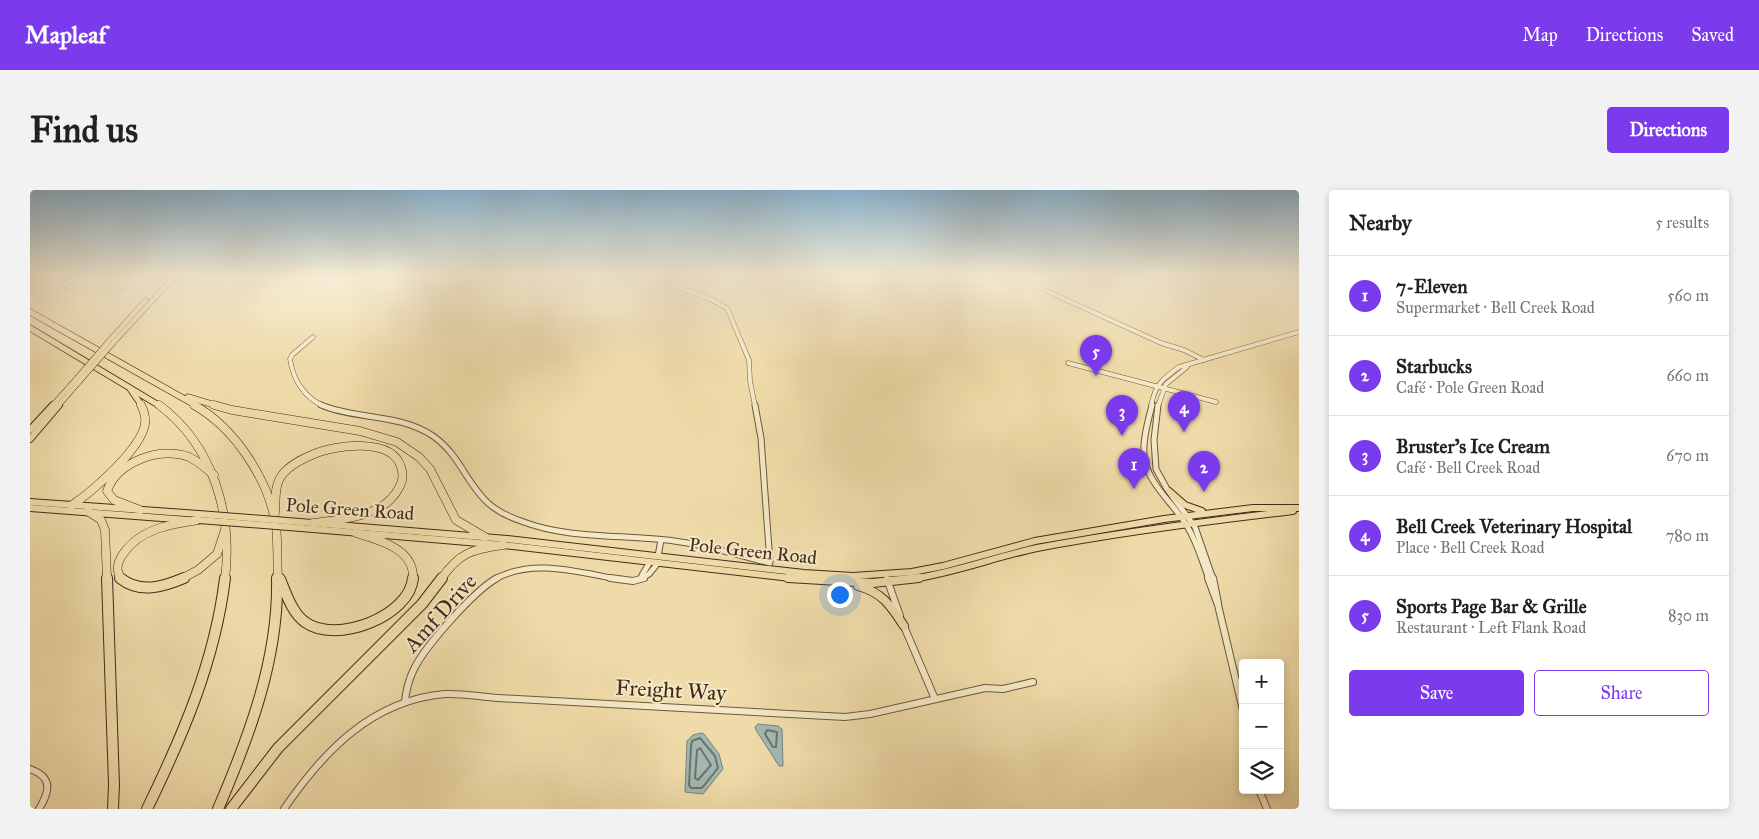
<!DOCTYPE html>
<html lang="en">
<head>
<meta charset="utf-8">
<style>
  :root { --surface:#fff; --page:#f2f2f2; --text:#202124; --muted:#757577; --line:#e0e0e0; --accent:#7c3aed }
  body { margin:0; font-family:"IM FELL Great Primer",serif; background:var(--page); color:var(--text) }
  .controls { position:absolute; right:15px; bottom:15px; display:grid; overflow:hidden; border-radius:5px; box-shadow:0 2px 8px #0003 }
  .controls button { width:45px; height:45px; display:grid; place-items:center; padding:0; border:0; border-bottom:1px solid var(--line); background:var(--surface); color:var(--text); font:25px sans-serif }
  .you { position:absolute; left:809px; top:404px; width:18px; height:18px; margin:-12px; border:4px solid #fff; border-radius:50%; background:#1a73e8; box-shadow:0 0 0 8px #1a73e833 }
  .badge { display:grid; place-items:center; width:32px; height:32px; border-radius:50%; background:var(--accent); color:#fff; font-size:16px; font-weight:700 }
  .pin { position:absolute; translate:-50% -41px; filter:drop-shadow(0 1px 2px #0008) }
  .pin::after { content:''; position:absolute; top:26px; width:18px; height:15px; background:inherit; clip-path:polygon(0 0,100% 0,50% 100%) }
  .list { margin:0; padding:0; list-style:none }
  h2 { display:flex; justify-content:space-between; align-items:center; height:65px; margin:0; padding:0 20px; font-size:21px }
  h2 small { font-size:16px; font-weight:400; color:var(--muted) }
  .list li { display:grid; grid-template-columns:32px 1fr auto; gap:15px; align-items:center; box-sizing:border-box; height:80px; padding:0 20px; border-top:1px solid var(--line) }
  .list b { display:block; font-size:19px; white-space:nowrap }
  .list p { margin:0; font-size:16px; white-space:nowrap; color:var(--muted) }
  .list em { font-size:16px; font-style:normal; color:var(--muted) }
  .actions { display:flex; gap:10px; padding:15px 20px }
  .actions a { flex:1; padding:11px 0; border:1px solid var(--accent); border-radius:5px; text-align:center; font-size:18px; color:var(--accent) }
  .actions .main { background:var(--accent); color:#fff }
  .icon { flex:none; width:28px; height:28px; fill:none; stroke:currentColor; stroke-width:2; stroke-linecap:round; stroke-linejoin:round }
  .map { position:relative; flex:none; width:1269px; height:619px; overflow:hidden; border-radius:5px }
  header { display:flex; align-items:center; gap:30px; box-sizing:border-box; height:70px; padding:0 25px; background:var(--accent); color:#fff }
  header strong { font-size:24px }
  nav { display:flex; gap:28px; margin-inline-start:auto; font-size:18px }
  .intro { display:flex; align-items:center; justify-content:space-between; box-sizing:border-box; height:120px; padding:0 30px }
  h1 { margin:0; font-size:35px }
  .button { padding:12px 22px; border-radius:5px; background:var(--accent); color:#fff; font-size:18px; font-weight:700 }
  main { display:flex; gap:30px; padding:0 30px }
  aside { flex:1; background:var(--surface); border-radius:5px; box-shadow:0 2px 8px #0003 }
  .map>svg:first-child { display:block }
  .water { fill:#a0b8b4; stroke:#7a8076 }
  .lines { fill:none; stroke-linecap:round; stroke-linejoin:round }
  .shore { stroke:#707266; stroke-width:2 }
  .minor-far2-casing { stroke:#6c583c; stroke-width:5 }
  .minor-far1-casing { stroke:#6c583c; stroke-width:7 }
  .minor-casing { stroke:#6c583c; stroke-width:8 }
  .major-far2-casing { stroke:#412c18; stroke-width:5.5 }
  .major-far1-casing { stroke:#412c18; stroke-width:8 }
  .major-casing { stroke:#412c18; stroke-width:10 }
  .highway-far2-casing { stroke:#412c18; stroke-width:7 }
  .highway-far1-casing { stroke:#412c18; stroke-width:9 }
  .highway-casing { stroke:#412c18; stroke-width:12 }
  .minor-far2 { stroke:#f5e8c7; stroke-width:4 }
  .minor-far1 { stroke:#f5e8c7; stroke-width:5 }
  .minor { stroke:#f5e8c7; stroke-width:6 }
  .major-far2 { stroke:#efdba9; stroke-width:4.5 }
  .major-far1 { stroke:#efdba9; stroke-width:6 }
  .major { stroke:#efdba9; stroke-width:8 }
  .highway-far2 { stroke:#efdba9; stroke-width:5.5 }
  .highway-far1 { stroke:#efdba9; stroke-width:8 }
  .highway { stroke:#efdba9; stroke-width:10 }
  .major-bridge-far1-casing { stroke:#412c18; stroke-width:5.5; stroke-linecap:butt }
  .major-bridge-casing { stroke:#412c18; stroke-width:8; stroke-linecap:butt }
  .major-bridge-far1 { stroke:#efdba9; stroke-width:4.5 }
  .major-bridge { stroke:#efdba9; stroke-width:6 }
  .labels { text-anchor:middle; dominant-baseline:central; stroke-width:4; stroke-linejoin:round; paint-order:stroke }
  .street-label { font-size:19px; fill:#412c18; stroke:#f5e8c7 }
  .near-street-label { font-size:22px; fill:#412c18; stroke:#f5e8c7 }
</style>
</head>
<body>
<header>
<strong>Mapleaf</strong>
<nav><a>Map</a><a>Directions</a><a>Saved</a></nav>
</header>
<div class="intro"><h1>Find us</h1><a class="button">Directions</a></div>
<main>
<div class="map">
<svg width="1269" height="619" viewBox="0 0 1269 619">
  <rect width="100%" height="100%" fill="#efdba9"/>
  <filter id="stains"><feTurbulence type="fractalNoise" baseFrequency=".004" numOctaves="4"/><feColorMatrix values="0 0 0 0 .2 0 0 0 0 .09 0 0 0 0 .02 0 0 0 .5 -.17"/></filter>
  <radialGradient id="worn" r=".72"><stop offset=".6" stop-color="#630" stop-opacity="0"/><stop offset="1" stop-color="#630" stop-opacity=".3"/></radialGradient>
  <!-- water -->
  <g class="water">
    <path d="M728,534L748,536L752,539L753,576H749L726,540L725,537Z"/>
    <path d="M671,543L674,544L689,564L693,579L673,604L655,602L657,551L663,545Z"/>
  </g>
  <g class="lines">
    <!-- shore -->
    <g class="shore">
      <path d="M737,540L747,542L746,557H743L735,544Z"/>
      <path d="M670,548L685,566L688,578L672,598H661L659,595L661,556L662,551Z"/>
      <path d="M670,558L681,575L668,590L665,588L667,560Z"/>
    </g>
    <defs>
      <g id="minor-far2">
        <path d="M613,85L680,109L697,118L719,170L720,191L725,216"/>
        <path d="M1185,85L1178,87L1188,95"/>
        <path d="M1255,85L1269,86"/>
        <path d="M92,97L109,85"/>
        <path d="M37,99L60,85"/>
        <path d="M1017,101L1131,153L1154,160L1174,170"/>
        <path d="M283,147L262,165L260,169C263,189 274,208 294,216"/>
        <path d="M1038,173L1186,212"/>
        <path d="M1121,216C1125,195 1132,189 1149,177L1269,142"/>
        <path d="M1128,216L1136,194L1157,177"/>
      </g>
      <g id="minor-far1">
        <path d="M291,215C327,230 369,223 403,246C430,265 436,293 458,313C467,321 479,327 491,331C540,350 593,344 644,351C676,355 708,365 740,373L731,248L725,215"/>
        <path d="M1122,215C1118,232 1111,254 1115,272C1122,298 1144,314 1157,336C1167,352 1172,371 1179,389"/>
        <path d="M1128,215L1124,250L1126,279L1137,299L1165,337L1183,389"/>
        <path d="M628,366L631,350"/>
        <path d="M612,385L620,372"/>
        <path d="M465,389C503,368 547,382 587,389"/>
        <path d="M611,389L619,384L628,373"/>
      </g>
      <g id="minor">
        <path d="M580,388L603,391L614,388"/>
        <path d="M1178,388L1188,415L1213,520"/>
        <path d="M1183,388L1188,413"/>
        <path d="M857,389L870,426"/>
        <path d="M873,434L905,509"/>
        <path d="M375,512C376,500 379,489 384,479C396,455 444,401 467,388"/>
        <path d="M0,579C23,587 20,601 9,619"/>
        <path d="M1229,600L1237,619"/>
        <path d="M254,619C293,562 342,510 415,504C432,503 451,507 468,508L815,527L840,524L955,498L973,499L1003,492"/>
      </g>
      <g id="major-far2">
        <path d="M79,151L116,110"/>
        <path d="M84,152L146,85"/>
        <path d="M22,216L47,188"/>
        <path d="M28,216L49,192"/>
      </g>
      <g id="major-far1">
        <path d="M0,240L23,215"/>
        <path d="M0,249L29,215"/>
        <path d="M1139,301L1155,315L1172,321"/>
        <path d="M0,312L169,324"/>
        <path d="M0,318L158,330"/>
        <path d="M270,332L477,349L774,383L823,386L882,382L913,376L1005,351L1134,329L1223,318H1269"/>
        <path d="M271,338L473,355L769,389"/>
        <path d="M881,389C924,383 964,367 1007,358C1091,342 1177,331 1263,321"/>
      </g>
      <g id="major">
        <path d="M758,388L843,393L889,388"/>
        <path d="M828,396C852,402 861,416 874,436"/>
      </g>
      <g id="highway-far2">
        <path d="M0,122L167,216"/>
        <path d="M0,138L130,216"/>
        <path d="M101,200L112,216"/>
        <path d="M158,207L188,216"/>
      </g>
      <g id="highway-far1">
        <path d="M129,215C183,255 203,324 195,389"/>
        <path d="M164,215C205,238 239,290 246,336C248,353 247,372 248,389"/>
        <path d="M184,215L202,220L330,241L367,252L389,267L400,279L426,330L455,347"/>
        <path d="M42,315C63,301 111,259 115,234C116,227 114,221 111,215"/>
        <path d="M110,320L84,310L77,301C87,272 130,256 159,267C168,271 176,279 184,285"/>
        <path d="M59,322L71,330L75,340L77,389"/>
        <path d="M244,329C247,316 243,300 250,288C257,276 272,269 284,264C306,255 362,247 371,277C373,283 373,290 370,296C365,306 357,314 347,319C327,329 304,330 283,333"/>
        <path d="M326,343C349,350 385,359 383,389"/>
        <path d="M92,389C85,381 87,373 93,364C110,339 140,334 169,330"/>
        <path d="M151,389L168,380L187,364L195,340"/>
        <path d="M411,389C429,363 442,359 473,355"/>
      </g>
      <g id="highway">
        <path d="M77,388L84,595L83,619"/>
        <path d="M90,388C110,404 133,397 154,388"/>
        <path d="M250,389C256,403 262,423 275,432C306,455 380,426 383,388"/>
        <path d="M117,619C153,545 185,471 195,388"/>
        <path d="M188,619C219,547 249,468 247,388"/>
        <path d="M201,619L248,558L392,414L412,388"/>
      </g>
    </defs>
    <!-- minor-far2 casing -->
    <use href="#minor-far2" class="minor-far2-casing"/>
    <!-- minor-far1 casing -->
    <use href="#minor-far1" class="minor-far1-casing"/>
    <!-- minor casing -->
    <use href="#minor" class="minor-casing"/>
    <!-- major-far2 casing -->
    <use href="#major-far2" class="major-far2-casing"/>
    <!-- major-far1 casing -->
    <use href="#major-far1" class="major-far1-casing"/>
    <!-- major casing -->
    <use href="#major" class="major-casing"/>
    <!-- highway-far2 casing -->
    <use href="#highway-far2" class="highway-far2-casing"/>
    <!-- highway-far1 casing -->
    <use href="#highway-far1" class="highway-far1-casing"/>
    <!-- highway casing -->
    <use href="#highway" class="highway-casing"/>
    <!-- minor-far2 -->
    <use href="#minor-far2" class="minor-far2"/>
    <!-- minor-far1 -->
    <use href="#minor-far1" class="minor-far1"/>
    <!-- minor -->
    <use href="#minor" class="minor"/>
    <!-- major-far2 -->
    <use href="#major-far2" class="major-far2"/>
    <!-- major-far1 -->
    <use href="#major-far1" class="major-far1"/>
    <!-- major -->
    <use href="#major" class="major"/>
    <!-- highway-far2 -->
    <use href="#highway-far2" class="highway-far2"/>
    <!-- highway-far1 -->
    <use href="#highway-far1" class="highway-far1"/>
    <!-- highway -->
    <use href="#highway" class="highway"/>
    <defs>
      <g id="major-bridge-far1">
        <path d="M47,188L79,151"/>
        <path d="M49,192L84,152"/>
      </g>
      <g id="major-bridge">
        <path d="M169,324L270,332"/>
        <path d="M169,330L271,338"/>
      </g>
    </defs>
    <!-- major-bridge-far1 casing -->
    <use href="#major-bridge-far1" class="major-bridge-far1-casing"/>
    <!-- major-bridge casing -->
    <use href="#major-bridge" class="major-bridge-casing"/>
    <!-- major-bridge-far1 -->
    <use href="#major-bridge-far1" class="major-bridge-far1"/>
    <!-- major-bridge -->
    <use href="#major-bridge" class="major-bridge"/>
  </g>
  <!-- sky -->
  <linearGradient id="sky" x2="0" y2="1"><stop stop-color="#8bb6d3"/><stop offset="0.5" stop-color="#f8efd8"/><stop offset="1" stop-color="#f8efd8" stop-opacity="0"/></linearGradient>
  <rect width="1269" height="171" fill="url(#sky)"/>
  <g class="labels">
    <!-- street labels -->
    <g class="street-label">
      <text transform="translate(320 319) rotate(4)">Pole Green Road</text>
      <text transform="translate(723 361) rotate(6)">Pole Green Road</text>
    </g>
    <!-- near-street labels -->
    <g class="near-street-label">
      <text transform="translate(410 423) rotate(-48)">Amf Drive</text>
      <text transform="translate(641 500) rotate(3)">Freight Way</text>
    </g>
  </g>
  <rect width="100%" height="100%" filter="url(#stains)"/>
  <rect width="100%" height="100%" fill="url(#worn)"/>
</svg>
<div class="controls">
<button>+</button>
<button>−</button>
<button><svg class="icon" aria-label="layers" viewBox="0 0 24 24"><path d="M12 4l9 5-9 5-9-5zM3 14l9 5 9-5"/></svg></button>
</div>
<div class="you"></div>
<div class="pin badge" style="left:1104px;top:299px">1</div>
<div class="pin badge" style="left:1174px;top:302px">2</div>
<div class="pin badge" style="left:1092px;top:246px">3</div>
<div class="pin badge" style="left:1154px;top:242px">4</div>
<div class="pin badge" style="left:1066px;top:186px">5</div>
</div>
<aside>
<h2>Nearby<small>5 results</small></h2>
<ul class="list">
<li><span class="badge">1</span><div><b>7-Eleven</b><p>Supermarket · Bell Creek Road</p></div><em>560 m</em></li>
<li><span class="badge">2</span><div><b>Starbucks</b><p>Café · Pole Green Road</p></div><em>660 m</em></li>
<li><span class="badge">3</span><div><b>Bruster's Ice Cream</b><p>Café · Bell Creek Road</p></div><em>670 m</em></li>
<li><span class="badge">4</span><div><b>Bell Creek Veterinary Hospital</b><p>Place · Bell Creek Road</p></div><em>780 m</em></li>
<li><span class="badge">5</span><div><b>Sports Page Bar &amp; Grille</b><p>Restaurant · Left Flank Road</p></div><em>830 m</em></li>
</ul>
<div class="actions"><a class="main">Save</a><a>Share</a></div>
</aside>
</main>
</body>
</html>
